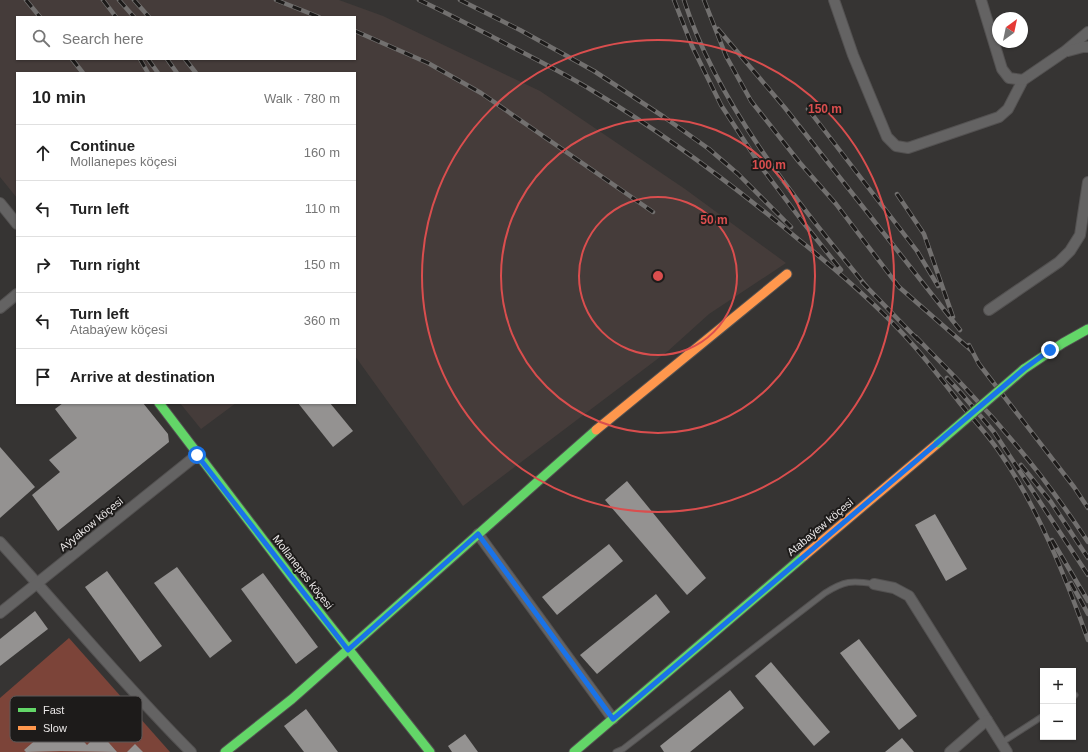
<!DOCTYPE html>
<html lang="en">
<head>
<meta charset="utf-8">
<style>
  :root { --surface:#fff; --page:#f2f2f2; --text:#222; --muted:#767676; --line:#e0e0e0 }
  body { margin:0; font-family:Helvetica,sans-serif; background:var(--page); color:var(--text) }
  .controls { position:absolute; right:12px; bottom:12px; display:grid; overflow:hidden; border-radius:0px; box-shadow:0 1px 3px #0004 }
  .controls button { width:36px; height:36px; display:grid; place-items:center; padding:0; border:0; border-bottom:1px solid var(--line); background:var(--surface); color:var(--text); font:20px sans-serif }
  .compass { position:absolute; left:992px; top:12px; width:36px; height:36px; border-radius:50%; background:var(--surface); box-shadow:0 1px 3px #0004; rotate:33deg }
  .stop { position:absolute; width:12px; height:12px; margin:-9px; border:3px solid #1a73e8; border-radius:50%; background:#fff }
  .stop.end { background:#1a73e8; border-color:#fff; box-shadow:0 1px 4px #0008 }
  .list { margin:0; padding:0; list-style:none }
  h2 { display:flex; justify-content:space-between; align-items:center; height:52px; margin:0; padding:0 16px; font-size:17px }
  h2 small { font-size:13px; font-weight:400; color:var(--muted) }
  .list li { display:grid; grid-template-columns:26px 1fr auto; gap:12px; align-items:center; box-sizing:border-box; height:56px; padding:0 16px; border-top:1px solid var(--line) }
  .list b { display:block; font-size:15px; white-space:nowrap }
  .list p { margin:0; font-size:13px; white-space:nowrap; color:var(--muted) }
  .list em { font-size:13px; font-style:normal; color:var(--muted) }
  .icon { flex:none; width:22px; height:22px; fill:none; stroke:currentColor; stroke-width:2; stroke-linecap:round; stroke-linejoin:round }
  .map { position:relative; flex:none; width:1088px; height:752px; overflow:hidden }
  .search { position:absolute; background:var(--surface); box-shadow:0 1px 3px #0004; left:16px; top:16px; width:340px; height:44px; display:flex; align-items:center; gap:10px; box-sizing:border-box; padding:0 14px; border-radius:0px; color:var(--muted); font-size:15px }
  .panel { position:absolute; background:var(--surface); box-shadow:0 1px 3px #0004; left:16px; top:72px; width:340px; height:332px; border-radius:0px }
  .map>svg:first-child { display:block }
  .built { fill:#453c3a; fill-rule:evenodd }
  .green { fill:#7c4439 }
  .building { fill:#949291 }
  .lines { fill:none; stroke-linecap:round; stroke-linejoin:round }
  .lane-casing { stroke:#535151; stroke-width:7 }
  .street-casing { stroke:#535151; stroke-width:12 }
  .fast-casing { stroke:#535151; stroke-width:11 }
  .slow-casing { stroke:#535151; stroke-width:11 }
  .lane { stroke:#646363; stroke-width:5 }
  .street { stroke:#646363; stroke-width:10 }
  .fast { stroke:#63d668; stroke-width:9 }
  .slow { stroke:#ff974d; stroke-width:9 }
  .rail-casing { stroke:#72706f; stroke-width:4.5 }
  .rail { stroke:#1d1b1a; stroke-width:3; stroke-dasharray:9; stroke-linecap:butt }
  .fast-bridge-casing { stroke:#535151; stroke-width:11; stroke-linecap:butt }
  .fast-bridge { stroke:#63d668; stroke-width:9 }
  .route { stroke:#1a73e8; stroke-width:5 }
  .ring { fill:none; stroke:#da4e4e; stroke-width:2 }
  .labels { text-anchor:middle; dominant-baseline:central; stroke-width:4; stroke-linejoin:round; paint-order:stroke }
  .street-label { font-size:11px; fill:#ebe8e8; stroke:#1d1b1a }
  .key { fill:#1d1b1a; stroke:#5b5858; stroke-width:1 }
  .key-label { font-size:11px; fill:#ebe8e8 }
  .centre { fill:#da4e4e; stroke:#1d1b1a; stroke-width:2 }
  .ring-label { font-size:12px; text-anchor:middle; font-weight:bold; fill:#da4e4e; stroke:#1d1b1a; stroke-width:4; stroke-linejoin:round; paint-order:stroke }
</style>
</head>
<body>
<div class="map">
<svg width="1088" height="752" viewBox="0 0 1088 752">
  <rect width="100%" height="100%" fill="#363433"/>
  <!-- built -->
  <g class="built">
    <path d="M0,0H339L383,16L540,91L685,189L786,263L709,314L668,351L463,506L355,356V73H17V198L0,177ZM17,17H355V59H17Z"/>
    <path d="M180,403H236L201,429Z"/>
  </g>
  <!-- green -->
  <path class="green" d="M69,638L170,752H0V698Z"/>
  <!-- building -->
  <g class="building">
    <path d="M63,403H143L168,434L169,442L58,531L32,495L60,472L49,460L77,438L55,409Z"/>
    <path d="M298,403H330L353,431L333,447Z"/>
    <path d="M0,447L35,487L0,518Z"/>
    <path d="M627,481L706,578L687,595L605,500Z"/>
    <path d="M935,514L967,569L946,581L915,525Z"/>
    <path d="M609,544L623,561L557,615L542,597Z"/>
    <path d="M177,567L232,641L210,658L154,583Z"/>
    <path d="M107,571L162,646L140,662L85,587Z"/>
    <path d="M263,573L318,647L296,664L241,589Z"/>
    <path d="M656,594L670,612L597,674L580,655Z"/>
    <path d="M35,611L48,629L0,666V639Z"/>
    <path d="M859,639L917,716L899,730L840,653Z"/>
    <path d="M771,662L830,732L814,746L755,676Z"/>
    <path d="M730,690L744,708L690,752H664L660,746Z"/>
    <path d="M306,709L338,752H304L284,726Z"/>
    <path d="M84,714L89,720L75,732L87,745L94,738L89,732L95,727L117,752L61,751L26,752L24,750L46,731L54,741Z"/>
    <path d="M465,734L478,752H452L448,746Z"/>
    <path d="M902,738L914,752H885Z"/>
    <path d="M135,744L143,752H127Z"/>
  </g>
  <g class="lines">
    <defs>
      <g id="lane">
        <path d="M1073,697L1075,695"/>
        <path d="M1001,743L1043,716"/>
        <path d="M616,752L623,749L825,593C844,581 852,580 874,584"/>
      </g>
      <g id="street">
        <path d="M834,0L853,55L887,137L896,146L908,148L999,117L1008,109L1023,80L1064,52L1088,32"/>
        <path d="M981,0L1002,69L1009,78L1023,80"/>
        <path d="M1068,51L1083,47H1088"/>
        <path d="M0,203L17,224"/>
        <path d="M0,308L17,294"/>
        <path d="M989,310L1059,262L1070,251L1080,235L1088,182"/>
        <path d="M478,534L613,719"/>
        <path d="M0,542C64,612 124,685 191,752"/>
        <path d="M874,584L894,588L909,596L1007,752"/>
        <path d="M0,613L197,455"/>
        <path d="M950,752L987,720"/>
      </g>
      <g id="fast">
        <path d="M1024,369L1063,343L1088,329"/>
        <path d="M159,403L293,579L430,752"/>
        <path d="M225,752L292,699L596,430"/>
        <path d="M574,752L804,556"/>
      </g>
      <g id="slow">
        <path d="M596,430L787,274"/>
        <path d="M804,556L938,443"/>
      </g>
    </defs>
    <!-- lane casing -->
    <use href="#lane" class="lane-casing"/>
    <!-- street casing -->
    <use href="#street" class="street-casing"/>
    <!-- fast casing -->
    <use href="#fast" class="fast-casing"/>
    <!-- slow casing -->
    <use href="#slow" class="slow-casing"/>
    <!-- lane -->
    <use href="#lane" class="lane"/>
    <!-- street -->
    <use href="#street" class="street"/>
    <!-- fast -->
    <use href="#fast" class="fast"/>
    <!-- slow -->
    <use href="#slow" class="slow"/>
    <defs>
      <g id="rail">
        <path d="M26,0L40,17"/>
        <path d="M103,0L116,17"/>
        <path d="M119,0L134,17"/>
        <path d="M134,0L149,17"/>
        <path d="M276,0L319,17"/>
        <path d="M419,0C443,11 467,24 491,36C525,54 560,71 593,91C665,134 733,185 798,239C839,272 880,307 914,346C930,364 944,383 959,402C972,418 987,434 998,450C1037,505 1066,578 1088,640"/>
        <path d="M460,0L520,30L594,71L664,117L709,149L738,174L791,227"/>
        <path d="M674,0L692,46L721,105L762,168L802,221L841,270"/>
        <path d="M684,0C718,106 797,201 866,286"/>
        <path d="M704,0L726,56L751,101L800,163L836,204L899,287L971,350"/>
        <path d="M718,29L785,108L960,330"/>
        <path d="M355,31L428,63L481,93L653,212"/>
        <path d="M72,59L83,73"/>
        <path d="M140,59L148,73"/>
        <path d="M148,59L158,73"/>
        <path d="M167,59L177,73"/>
        <path d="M185,59L196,73"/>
        <path d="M808,109L917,251L938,286"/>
        <path d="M897,194L924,234L953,317"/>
        <path d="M862,282L919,341"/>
        <path d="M916,337C933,355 952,373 969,392C1013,438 1053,489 1088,542"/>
        <path d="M969,345L979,364L1074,487L1088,508"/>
        <path d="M947,378L961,393L994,432L1088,575"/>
        <path d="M1021,465L1051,502L1088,558"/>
        <path d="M1052,540L1088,601"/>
        <path d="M1071,583L1088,614"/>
      </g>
    </defs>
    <!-- rail casing -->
    <use href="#rail" class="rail-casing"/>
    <!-- rail -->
    <use href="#rail" class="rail"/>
    <defs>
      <path id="fast-bridge" d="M938,443L1024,369"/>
    </defs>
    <!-- fast-bridge casing -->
    <use href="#fast-bridge" class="fast-bridge-casing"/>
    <!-- fast-bridge -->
    <use href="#fast-bridge" class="fast-bridge"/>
  </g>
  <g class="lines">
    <!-- route -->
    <path class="route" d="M197,455L348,650L478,534L613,719L1024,369L1050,350"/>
  </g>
  <!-- distance rings -->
  <g class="ring">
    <circle cx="658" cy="276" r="79"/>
    <circle cx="658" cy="276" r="157"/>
    <circle cx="658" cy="276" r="236"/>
  </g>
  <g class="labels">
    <!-- street labels -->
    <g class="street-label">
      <text transform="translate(91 524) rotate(-39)">Aýyakow köçesi</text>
      <text transform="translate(820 527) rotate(-40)">Atabaýew köçesi</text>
      <text transform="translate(303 572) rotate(52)">Mollanepes köçesi</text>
    </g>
  </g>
  <!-- legend -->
  <rect x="10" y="696" width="132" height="46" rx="6" class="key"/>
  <rect x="18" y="708" width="18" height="4" fill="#63d668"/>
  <rect x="18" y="726" width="18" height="4" fill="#ff974d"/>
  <g class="key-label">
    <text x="43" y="714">Fast</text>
    <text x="43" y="732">Slow</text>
  </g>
  <circle cx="658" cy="276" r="6" class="centre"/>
  <g class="ring-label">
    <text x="825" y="113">150 m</text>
    <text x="769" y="169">100 m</text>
    <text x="714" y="224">50 m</text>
  </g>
</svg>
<div class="controls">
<button>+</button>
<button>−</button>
</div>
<svg class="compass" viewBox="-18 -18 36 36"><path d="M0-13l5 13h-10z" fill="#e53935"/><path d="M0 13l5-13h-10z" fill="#767676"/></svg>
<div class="stop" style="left:197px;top:455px"></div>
<div class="stop end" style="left:1050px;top:350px"></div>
<div class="search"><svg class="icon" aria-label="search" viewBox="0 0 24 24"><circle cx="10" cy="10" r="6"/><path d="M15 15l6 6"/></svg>Search here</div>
<section class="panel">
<h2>10 min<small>Walk · 780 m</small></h2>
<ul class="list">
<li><svg class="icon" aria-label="ahead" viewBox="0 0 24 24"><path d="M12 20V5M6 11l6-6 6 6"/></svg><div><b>Continue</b><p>Mollanepes köçesi</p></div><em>160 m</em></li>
<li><svg class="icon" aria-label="left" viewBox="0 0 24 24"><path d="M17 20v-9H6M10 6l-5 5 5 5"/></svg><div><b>Turn left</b></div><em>110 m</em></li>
<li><svg class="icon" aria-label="right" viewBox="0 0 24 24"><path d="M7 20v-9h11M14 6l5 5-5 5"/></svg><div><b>Turn right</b></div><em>150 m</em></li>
<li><svg class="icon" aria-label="left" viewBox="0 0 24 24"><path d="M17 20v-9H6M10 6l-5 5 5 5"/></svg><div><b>Turn left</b><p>Atabaýew köçesi</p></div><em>360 m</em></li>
<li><svg class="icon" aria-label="arrive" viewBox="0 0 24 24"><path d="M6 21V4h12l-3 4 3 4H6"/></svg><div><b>Arrive at destination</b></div></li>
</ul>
</section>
</div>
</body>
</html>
